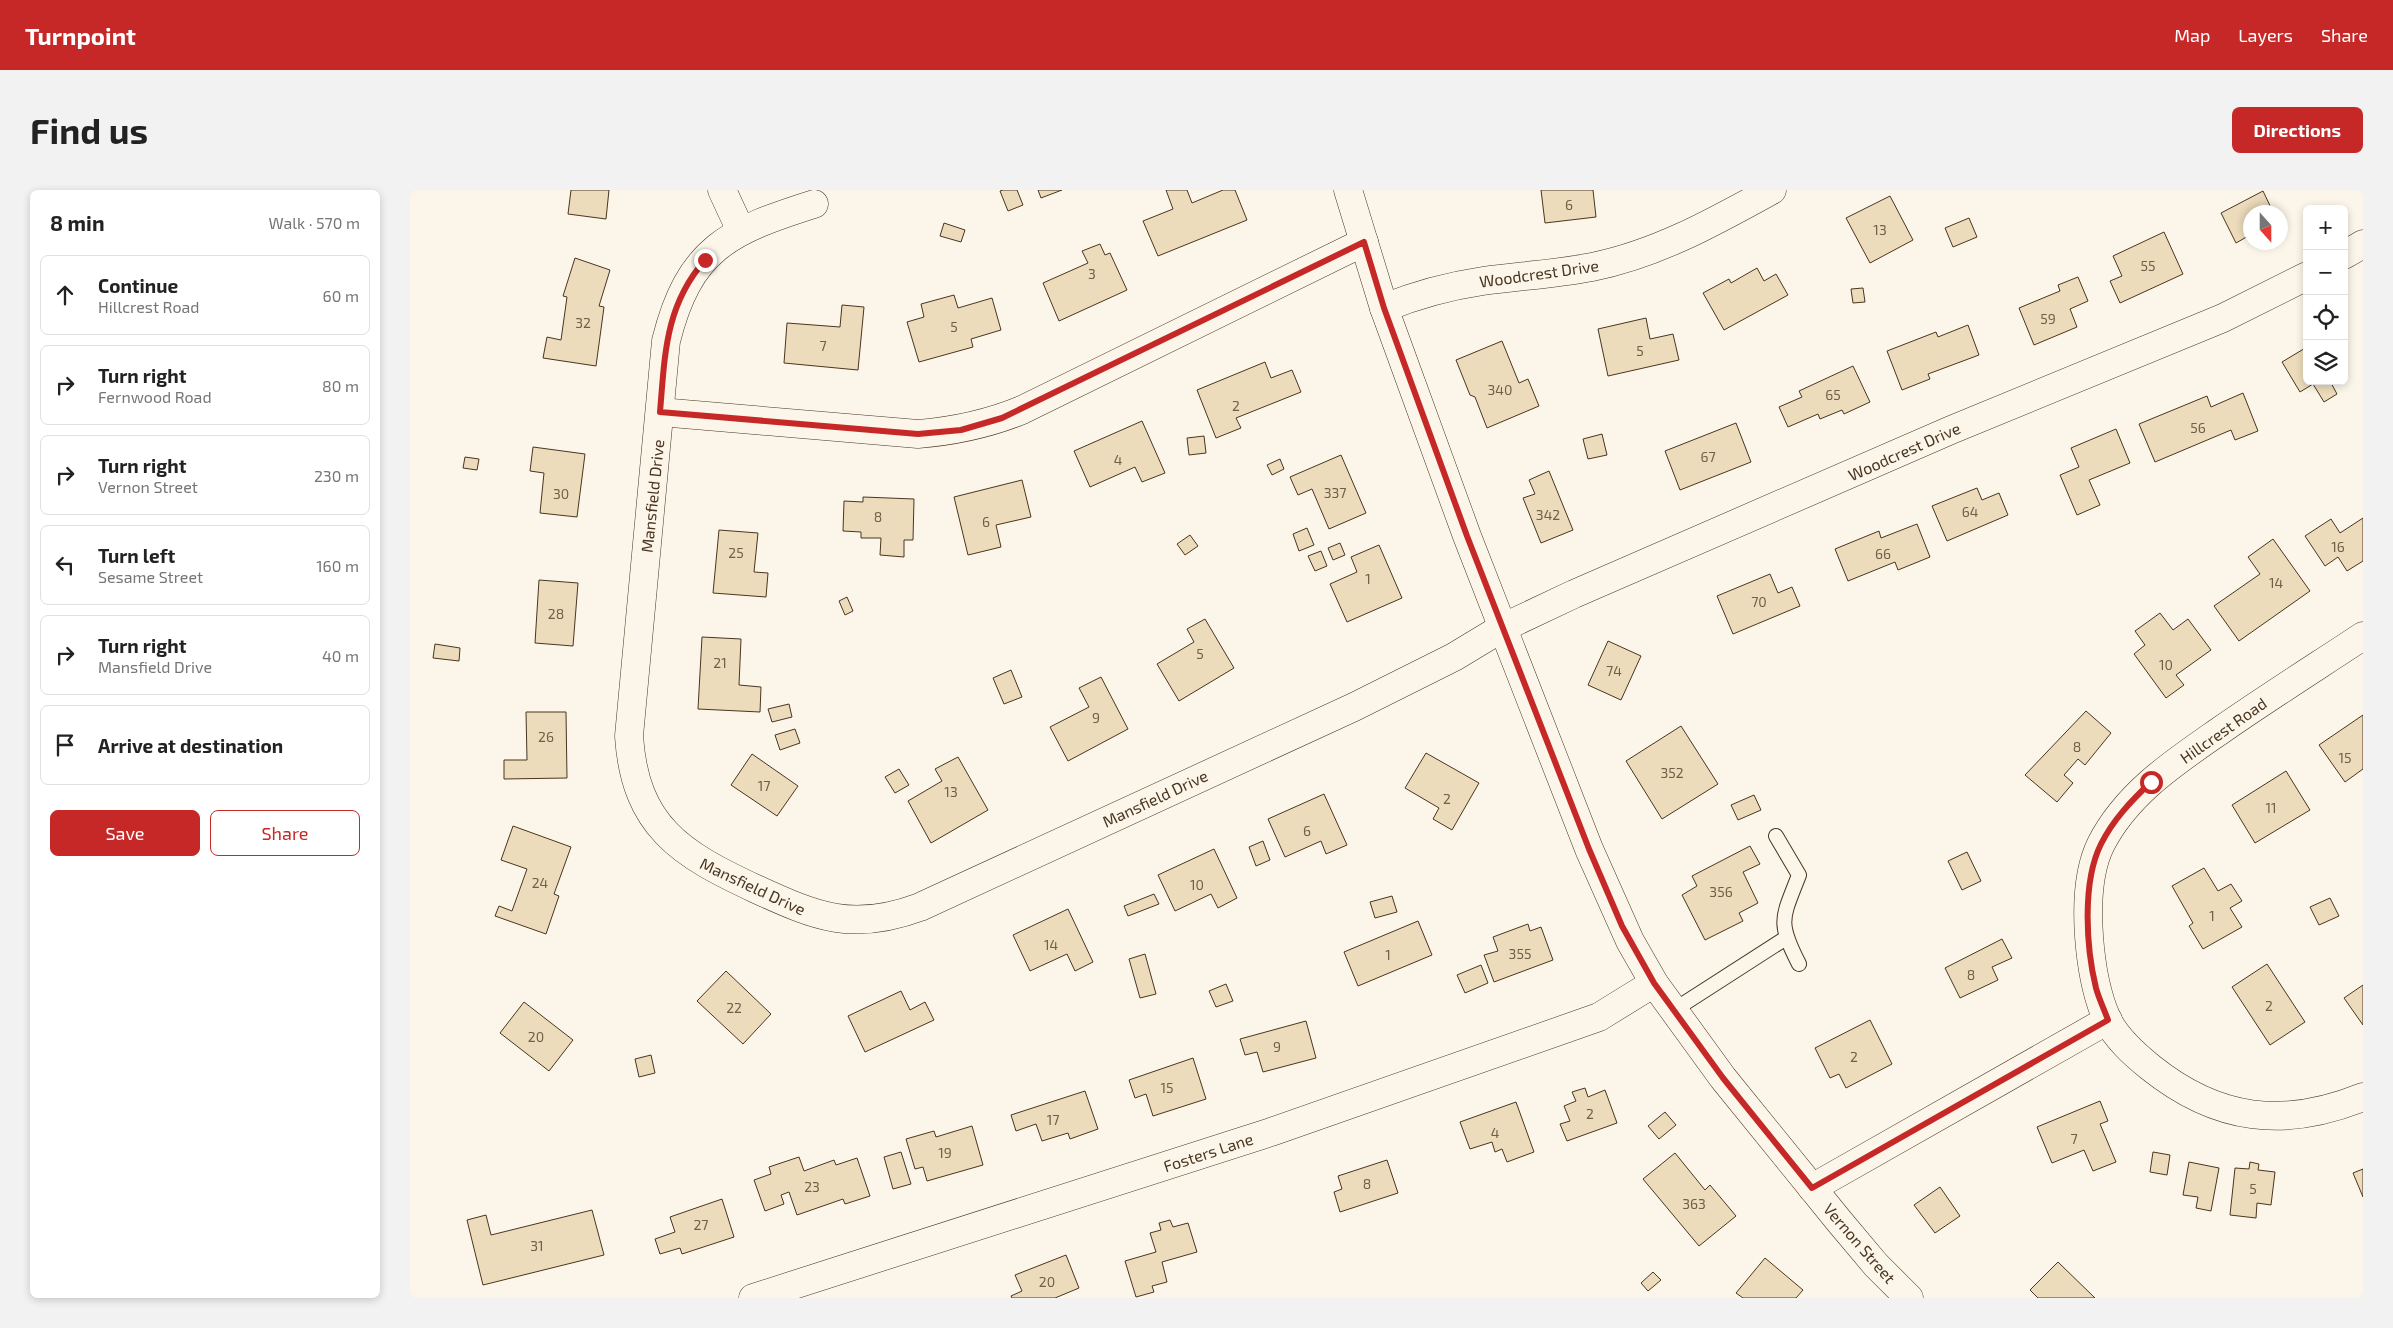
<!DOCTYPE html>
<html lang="en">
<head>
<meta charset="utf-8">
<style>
  :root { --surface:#fff; --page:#f2f2f2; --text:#222; --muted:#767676; --line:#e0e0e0; --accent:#c62828 }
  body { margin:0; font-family:"Exo 2",sans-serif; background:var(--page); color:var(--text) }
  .controls { position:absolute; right:15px; top:15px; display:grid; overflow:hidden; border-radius:8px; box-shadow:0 2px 8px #0003 }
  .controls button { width:45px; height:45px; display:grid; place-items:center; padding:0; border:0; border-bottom:1px solid var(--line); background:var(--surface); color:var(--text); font:25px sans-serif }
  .compass { position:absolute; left:1833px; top:15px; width:45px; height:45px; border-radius:50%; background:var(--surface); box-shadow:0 2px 8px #0003; rotate:159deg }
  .stop { position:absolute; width:15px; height:15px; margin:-11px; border:4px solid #c62828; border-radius:50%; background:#fff }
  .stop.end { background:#c62828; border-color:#fff; box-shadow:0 1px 5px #0008 }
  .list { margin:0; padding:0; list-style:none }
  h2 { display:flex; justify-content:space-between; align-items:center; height:65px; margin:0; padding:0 20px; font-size:21px }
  h2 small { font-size:16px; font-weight:400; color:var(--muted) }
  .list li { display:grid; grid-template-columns:32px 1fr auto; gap:15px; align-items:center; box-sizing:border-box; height:80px; margin:0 10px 10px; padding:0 10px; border:1px solid var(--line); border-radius:8px }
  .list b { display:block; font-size:19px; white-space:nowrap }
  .list p { margin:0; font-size:16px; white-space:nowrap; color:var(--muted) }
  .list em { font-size:16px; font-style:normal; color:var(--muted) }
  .actions { display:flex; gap:10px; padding:15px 20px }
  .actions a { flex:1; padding:11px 0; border:1px solid var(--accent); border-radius:8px; text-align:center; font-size:18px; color:var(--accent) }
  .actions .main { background:var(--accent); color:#fff }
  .icon { flex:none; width:28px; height:28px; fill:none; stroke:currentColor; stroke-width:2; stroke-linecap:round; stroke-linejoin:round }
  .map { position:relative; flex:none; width:1953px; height:1108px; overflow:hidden; border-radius:8px }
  header { display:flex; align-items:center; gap:30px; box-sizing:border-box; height:70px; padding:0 25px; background:var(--accent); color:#fff }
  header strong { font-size:24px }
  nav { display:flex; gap:28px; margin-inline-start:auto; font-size:18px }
  .intro { display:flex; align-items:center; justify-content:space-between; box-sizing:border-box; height:120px; padding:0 30px }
  h1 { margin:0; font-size:35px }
  .button { padding:12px 22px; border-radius:8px; background:var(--accent); color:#fff; font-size:18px; font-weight:700 }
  main { display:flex; gap:30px; padding:0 30px }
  aside { flex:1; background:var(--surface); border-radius:8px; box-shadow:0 2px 8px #0003 }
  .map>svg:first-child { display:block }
  .building { fill:#ecdcbc; stroke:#4a3520 }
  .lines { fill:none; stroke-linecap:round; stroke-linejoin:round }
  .service-casing { stroke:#4a3520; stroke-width:16 }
  .minor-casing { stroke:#4a3520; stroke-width:29 }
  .secondary-casing { stroke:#4a3520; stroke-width:29 }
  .service { stroke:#fbf6e9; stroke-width:14 }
  .minor { stroke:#fbf6e9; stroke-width:28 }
  .secondary { stroke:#fbf6e9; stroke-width:28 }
  .route { stroke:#c62828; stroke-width:6 }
  .labels { text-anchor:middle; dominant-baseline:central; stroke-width:4; stroke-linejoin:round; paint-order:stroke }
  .number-label { font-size:14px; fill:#725f47 }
  .street-label { font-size:16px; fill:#4a3520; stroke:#fbf6e9 }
</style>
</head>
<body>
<header>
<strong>Turnpoint</strong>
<nav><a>Map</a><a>Layers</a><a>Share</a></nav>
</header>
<div class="intro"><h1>Find us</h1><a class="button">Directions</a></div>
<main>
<aside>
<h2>8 min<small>Walk · 570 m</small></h2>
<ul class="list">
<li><svg class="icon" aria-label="ahead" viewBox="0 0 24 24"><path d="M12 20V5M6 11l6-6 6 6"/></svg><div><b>Continue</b><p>Hillcrest Road</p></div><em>60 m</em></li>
<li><svg class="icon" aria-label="right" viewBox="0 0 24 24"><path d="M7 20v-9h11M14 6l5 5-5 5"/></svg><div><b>Turn right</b><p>Fernwood Road</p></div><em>80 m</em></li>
<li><svg class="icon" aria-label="right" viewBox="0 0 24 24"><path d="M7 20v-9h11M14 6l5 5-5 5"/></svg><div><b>Turn right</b><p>Vernon Street</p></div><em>230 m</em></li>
<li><svg class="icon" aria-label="left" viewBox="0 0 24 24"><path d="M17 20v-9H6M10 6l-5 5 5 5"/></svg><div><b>Turn left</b><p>Sesame Street</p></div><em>160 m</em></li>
<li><svg class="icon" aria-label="right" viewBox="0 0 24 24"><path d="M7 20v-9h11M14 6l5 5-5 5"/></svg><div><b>Turn right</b><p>Mansfield Drive</p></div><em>40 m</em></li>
<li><svg class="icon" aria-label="arrive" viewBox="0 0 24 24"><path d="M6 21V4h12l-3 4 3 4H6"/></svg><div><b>Arrive at destination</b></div></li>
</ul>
<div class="actions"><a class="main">Save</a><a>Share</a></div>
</aside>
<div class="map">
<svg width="1953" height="1108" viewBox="0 0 1953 1108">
  <rect width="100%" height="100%" fill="#fbf6e9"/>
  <!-- building -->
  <g class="building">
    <path d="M161,0H199L196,29L158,24Z"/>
    <path d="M593,0H607L613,15L598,21L590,1Z"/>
    <path d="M628,0H652L631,8Z"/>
    <path d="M756,0H777L782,13L813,0H825L837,30L748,66L733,31L763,19Z"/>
    <path d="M1131,0H1183L1186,27L1135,33Z"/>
    <path d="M1853,1L1863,22H1840V45L1826,53L1811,23Z"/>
    <path d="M1480,6L1503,50L1460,73L1436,28Z"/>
    <path d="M1559,28L1567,47L1543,57L1535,38Z"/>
    <path d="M534,33L555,40L551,52L530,46Z"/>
    <path d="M1754,42L1773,84L1710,113L1700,91L1712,86L1703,66Z"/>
    <path d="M690,54L695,65L700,63L717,100L649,131L633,93L678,73L672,61Z"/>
    <path d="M165,68L200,80L189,116L194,117L186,176L133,168L137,147L151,150L157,107L153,106Z"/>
    <path d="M1347,78L1354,91L1366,84L1378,105L1314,140L1293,103L1319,89L1321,93Z"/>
    <path d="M1668,87L1678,111L1660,119L1667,137L1624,155L1609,118L1650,101L1648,95Z"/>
    <path d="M1453,98L1455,112L1443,113L1441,99Z"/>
    <path d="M544,105L548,118L582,108L591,140L561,149L563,157L509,172L497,132L514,127L511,114Z"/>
    <path d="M432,115L454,117L448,180L374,173L377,133L430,137Z"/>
    <path d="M1236,128L1240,149L1263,144L1269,170L1198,186L1188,139Z"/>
    <path d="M1558,135L1569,165L1518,184L1520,189L1492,200L1477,161L1526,142L1528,147Z"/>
    <path d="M1092,151L1109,193L1118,189L1129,216L1077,238L1065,207L1060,205L1046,170Z"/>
    <path d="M1897,157V191H1920L1927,204L1914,212L1903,194L1890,202L1872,172Z"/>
    <path d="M855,172L861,188L882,180L891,202L826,228L831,238L806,248L787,200Z"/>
    <path d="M1443,176L1460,212L1434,224L1432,220L1410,229L1408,224L1378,237L1369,217L1392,207L1389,201Z"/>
    <path d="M1833,203L1848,241L1825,250L1821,240L1745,272L1729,234L1797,206L1801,217Z"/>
    <path d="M732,231L755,283L732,292L725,277L680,297L664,261Z"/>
    <path d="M1326,233L1341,272L1270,300L1255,261Z"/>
    <path d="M1706,239L1720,273L1679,290L1690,315L1667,325L1650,285L1669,277L1661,258Z"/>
    <path d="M1192,244L1197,265L1178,269L1173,249Z"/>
    <path d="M794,246L796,263L779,265L777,248Z"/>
    <path d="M123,257L175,264L167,327L130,323L134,283L120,281Z"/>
    <path d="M931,265L956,323L919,339L902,299L888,305L880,287Z"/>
    <path d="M55,267L69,269L67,280L53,278Z"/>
    <path d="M870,269L874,279L862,285L857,275Z"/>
    <path d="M1139,281L1163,340L1131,353L1113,308L1125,304L1119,290Z"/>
    <path d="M612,290L621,327L586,335L591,357L558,365L544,307Z"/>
    <path d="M1567,298L1572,310L1589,303L1598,325L1537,351L1522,316Z"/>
    <path d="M453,307L504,309L503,350H494V367L470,365L471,348H451V342L433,341L434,311L453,312Z"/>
    <path d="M1953,328V371L1937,381L1928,367L1915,376L1895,346L1921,329L1930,343Z"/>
    <path d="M1507,334L1520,367L1488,380L1485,372L1438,391L1425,359L1469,341L1471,348Z"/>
    <path d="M897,338L904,355L889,361L883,344Z"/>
    <path d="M309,340L348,343L344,382L358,383L356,407L303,403Z"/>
    <path d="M780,345L788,356L775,365L767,354Z"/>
    <path d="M1863,349L1900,401L1829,451L1804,416L1850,384L1838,367Z"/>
    <path d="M930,353L935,365L923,370L918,358Z"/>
    <path d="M969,355L992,408L937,432L920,394L947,382L941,367Z"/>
    <path d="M911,361L917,376L905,381L898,366Z"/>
    <path d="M1360,384L1368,403L1382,397L1390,416L1323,444L1307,406Z"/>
    <path d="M129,390L168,393L163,456L125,453Z"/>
    <path d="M437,407L443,421L435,425L429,411Z"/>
    <path d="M1750,423L1763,440L1778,429L1801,460L1766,485L1774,495L1756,508L1724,464L1735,455L1725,441Z"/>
    <path d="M795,429L824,478L769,511L747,474L784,452L777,439Z"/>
    <path d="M292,447L331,449L329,495L351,497L350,522L288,519Z"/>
    <path d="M1198,451L1231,466L1211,510L1178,495Z"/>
    <path d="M25,454L50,458L49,471L23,468Z"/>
    <path d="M601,480L612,507L594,514L583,488Z"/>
    <path d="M691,487L718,539L658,571L640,537L679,517L669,498Z"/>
    <path d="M379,514L382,527L362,532L358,519Z"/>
    <path d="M1676,521L1701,543L1675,575L1668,569L1654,585L1663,593L1647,612L1615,585Z"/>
    <path d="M116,522H156L157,588L94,589V570H117Z"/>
    <path d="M1953,525V579L1935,592L1909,555Z"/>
    <path d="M1271,536L1308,594L1252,629L1216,571Z"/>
    <path d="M385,539L390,553L370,560L365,545Z"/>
    <path d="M1016,563L1069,593L1042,640L1023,629L1029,618L995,598Z"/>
    <path d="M342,564L388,596L367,626L321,595Z"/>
    <path d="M548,567L578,620L521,653L498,611L532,591L525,579Z"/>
    <path d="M489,579L499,595L485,603L475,587Z"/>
    <path d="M1876,581L1900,620L1845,653L1822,615Z"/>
    <path d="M914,604L937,655L916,664L911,651L875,667L858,629Z"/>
    <path d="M1344,605L1351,620L1328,630L1321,615Z"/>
    <path d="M103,636L161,657L144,704L149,706L136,744L85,726L89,716L102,721L117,679L91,670Z"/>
    <path d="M853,651L860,670L846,676L839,657Z"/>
    <path d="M1340,656L1350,674L1333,682L1348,713L1329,723L1333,731L1295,750L1272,705L1287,696L1282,686Z"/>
    <path d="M804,659L827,708L808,718L801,704L765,721L748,685Z"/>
    <path d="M1557,662L1571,691L1552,700L1538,671Z"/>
    <path d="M1794,678L1808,701L1821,694L1832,711L1820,718L1832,737L1793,759L1779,736L1783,733L1762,696Z"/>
    <path d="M744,704L749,714L718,726L714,716Z"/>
    <path d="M982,706L987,722L965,728L960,712Z"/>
    <path d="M1920,708L1929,726L1909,735L1900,717Z"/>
    <path d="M658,719L683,772L665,781L657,764L620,781L603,745Z"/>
    <path d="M1008,731L1022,765L948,796L934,762Z"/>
    <path d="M1118,734L1120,741L1131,737L1143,770L1084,792L1074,765L1088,761L1083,747Z"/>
    <path d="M1592,749L1602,768L1582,777L1588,790L1550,808L1535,778Z"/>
    <path d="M735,764L746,804L730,808L719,769Z"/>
    <path d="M1857,774L1895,832L1860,855L1822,797Z"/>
    <path d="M1071,775L1078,793L1055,803L1047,785Z"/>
    <path d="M316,781L361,824L333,854L287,811Z"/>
    <path d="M816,794L823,811L806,817L799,801Z"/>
    <path d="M1953,795V835L1934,808Z"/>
    <path d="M491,801L500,820L515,812L524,830L455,862L438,826Z"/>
    <path d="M114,812L163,850L139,881L90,843Z"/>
    <path d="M1460,830L1482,874L1436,898L1429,884L1420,888L1405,858Z"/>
    <path d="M896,831L906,868L853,882L847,862L835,865L830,849Z"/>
    <path d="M241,865L245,883L229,887L225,869Z"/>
    <path d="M783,868L796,909L743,926L736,904L725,908L719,890Z"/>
    <path d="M1175,898L1178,907L1195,900L1207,933L1157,951L1150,934L1160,931L1154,916L1166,911L1162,902Z"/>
    <path d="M675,901L688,939L660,949L658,943L632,951L626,934L606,941L601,925Z"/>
    <path d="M1690,911L1698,931L1690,934L1706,972L1683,981L1674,960L1642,973L1627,937Z"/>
    <path d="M1106,912L1124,962L1097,972L1092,959L1085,962L1082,952L1060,959L1050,932Z"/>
    <path d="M1255,922L1266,935L1249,949L1238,936Z"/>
    <path d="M562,936L573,975L517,991L513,977L505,979L496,949L524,941L526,947Z"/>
    <path d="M491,962L501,994L483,999L474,967Z"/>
    <path d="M1743,962L1760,965L1757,985L1740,982Z"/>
    <path d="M1265,963L1295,1000L1300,995L1326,1026L1289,1056L1233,989Z"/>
    <path d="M389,967L394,981L424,970L426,975L447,968L460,1006L435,1014L433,1009L387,1025L379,1002L371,1005L374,1014L355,1021L344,990L361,984L359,977Z"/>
    <path d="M977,970L988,1003L930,1022L924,1002L932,999L928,986Z"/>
    <path d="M1779,972L1809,978L1801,1021L1786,1018L1788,1007L1773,1005Z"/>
    <path d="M1840,972L1849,974L1848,980L1865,982L1861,1015L1847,1013L1846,1028L1820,1025L1825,978L1839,979Z"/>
    <path d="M1953,979V1007L1943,983Z"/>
    <path d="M1530,997L1550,1026L1525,1043L1504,1015Z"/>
    <path d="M312,1009L324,1047L272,1064L270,1058L250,1064L245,1049L265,1042L260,1027Z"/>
    <path d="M182,1020L194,1065L73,1095L57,1030L76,1025L81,1045Z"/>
    <path d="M760,1030L763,1037L778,1033L787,1062L752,1072L757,1092L742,1096L744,1102L726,1107L715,1071L746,1062L740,1043L751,1040L749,1033Z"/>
    <path d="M656,1065L669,1098L645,1108H602L601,1106L612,1101L605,1085Z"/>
    <path d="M1355,1068L1393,1100L1386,1108H1333L1326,1103Z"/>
    <path d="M1648,1072L1685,1108H1628L1620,1100Z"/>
    <path d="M1243,1082L1251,1090L1238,1101L1231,1093Z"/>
  </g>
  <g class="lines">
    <defs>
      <g id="service">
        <path d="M1366,646L1389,685C1372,729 1367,731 1389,774"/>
        <path d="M1264,820L1376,748"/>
      </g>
      <g id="minor">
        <path d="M312,0L331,41"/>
        <path d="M404,14C319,41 279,58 256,151L219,546C225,637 271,664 346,699C407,727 443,742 510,717L944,517L1044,467L1092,438L1164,404L1541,240L1813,128L1897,86"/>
        <path d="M1934,65L1953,54"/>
        <path d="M974,118C1006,105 1039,96 1073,91C1109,86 1146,84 1182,77C1247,64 1304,32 1362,0"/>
        <path d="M250,222L508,244C545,241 578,234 612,220L954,52"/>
        <path d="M1953,446C1906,477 1857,508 1811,540C1765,572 1717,603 1691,654C1678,680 1677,717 1679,746C1681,774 1685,802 1697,829C1706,848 1724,864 1740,877C1807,931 1874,939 1953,907"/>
        <path d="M1402,998L1698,830"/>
        <path d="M343,1108L861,942L1189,827L1244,793"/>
      </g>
      <path id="secondary" d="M938,0L974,118L1057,346L1179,659L1220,751L1244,793L1313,888L1429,1031L1466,1075L1499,1108"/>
    </defs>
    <!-- service casing -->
    <use href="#service" class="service-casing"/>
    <!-- minor casing -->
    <use href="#minor" class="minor-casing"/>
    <!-- secondary casing -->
    <use href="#secondary" class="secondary-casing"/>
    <!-- service -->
    <use href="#service" class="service"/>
    <!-- minor -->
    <use href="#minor" class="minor"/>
    <!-- secondary -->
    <use href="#secondary" class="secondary"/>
  </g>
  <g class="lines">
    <!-- route -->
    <path class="route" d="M295,70C255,116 255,164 250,222L508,244L551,240L592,228L954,52L974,118L1057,346L1179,659L1212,736L1244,793L1313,888L1402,998L1698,830C1694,819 1689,809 1686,798C1676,757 1672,692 1691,654C1703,630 1721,611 1741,592"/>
  </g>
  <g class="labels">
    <!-- number labels -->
    <g class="number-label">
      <text x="1159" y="14">6</text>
      <text x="1470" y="39">13</text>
      <text x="1738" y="75">55</text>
      <text x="682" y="83">3</text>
      <text x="1638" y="128">59</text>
      <text x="173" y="132">32</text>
      <text x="544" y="136">5</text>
      <text x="413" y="155">7</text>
      <text x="1230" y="160">5</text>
      <text x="1090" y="199">340</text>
      <text x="1423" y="204">65</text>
      <text x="826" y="215">2</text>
      <text x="1788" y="237">56</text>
      <text x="1298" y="266">67</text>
      <text x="708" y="269">4</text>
      <text x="925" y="302">337</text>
      <text x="151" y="303">30</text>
      <text x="1560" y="321">64</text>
      <text x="1138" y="324">342</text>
      <text x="468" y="326">8</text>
      <text x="576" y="331">6</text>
      <text x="1928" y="356">16</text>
      <text x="326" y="362">25</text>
      <text x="1473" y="363">66</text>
      <text x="958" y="388">1</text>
      <text x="1866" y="392">14</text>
      <text x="1349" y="411">70</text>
      <text x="146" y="423">28</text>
      <text x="790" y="463">5</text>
      <text x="310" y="472">21</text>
      <text x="1756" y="474">10</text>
      <text x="1204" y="480">74</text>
      <text x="686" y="527">9</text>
      <text x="136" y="546">26</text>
      <text x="1667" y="556">8</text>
      <text x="1935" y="567">15</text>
      <text x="1262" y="582">352</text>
      <text x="354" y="595">17</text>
      <text x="541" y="601">13</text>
      <text x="1037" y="608">2</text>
      <text x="1861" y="617">11</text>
      <text x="897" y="640">6</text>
      <text x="130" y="692">24</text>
      <text x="787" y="694">10</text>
      <text x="1311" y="701">356</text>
      <text x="1802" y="725">1</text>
      <text x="641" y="754">14</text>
      <text x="1110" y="763">355</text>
      <text x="978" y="764">1</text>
      <text x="1561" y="784">8</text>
      <text x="1859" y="815">2</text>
      <text x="324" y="817">22</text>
      <text x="126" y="846">20</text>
      <text x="867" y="856">9</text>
      <text x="1444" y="866">2</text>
      <text x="757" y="897">15</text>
      <text x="1180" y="923">2</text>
      <text x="643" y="929">17</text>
      <text x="1085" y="942">4</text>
      <text x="1664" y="948">7</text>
      <text x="535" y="962">19</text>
      <text x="957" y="993">8</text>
      <text x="402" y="996">23</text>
      <text x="1843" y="998">5</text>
      <text x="1284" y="1013">363</text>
      <text x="291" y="1034">27</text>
      <text x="127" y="1055">31</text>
      <text x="637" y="1091">20</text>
    </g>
    <!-- street labels -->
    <g class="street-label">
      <text transform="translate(1129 83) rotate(-8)">Woodcrest Drive</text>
      <text transform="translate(1494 261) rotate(-24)">Woodcrest Drive</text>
      <text transform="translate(242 306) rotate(-84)">Mansfield Drive</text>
      <text transform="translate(1813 540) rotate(-35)">Hillcrest Road</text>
      <text transform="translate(745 608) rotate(-25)">Mansfield Drive</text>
      <text transform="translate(343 696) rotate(25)">Mansfield Drive</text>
      <text transform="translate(798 962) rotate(-18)">Fosters Lane</text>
      <text transform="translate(1450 1053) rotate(49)">Vernon Street</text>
    </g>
  </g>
</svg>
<div class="controls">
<button>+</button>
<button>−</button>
<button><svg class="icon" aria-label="locate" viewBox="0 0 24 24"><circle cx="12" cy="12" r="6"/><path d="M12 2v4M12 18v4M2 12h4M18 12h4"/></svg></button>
<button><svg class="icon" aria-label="layers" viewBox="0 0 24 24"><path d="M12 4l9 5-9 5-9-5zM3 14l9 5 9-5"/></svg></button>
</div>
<svg class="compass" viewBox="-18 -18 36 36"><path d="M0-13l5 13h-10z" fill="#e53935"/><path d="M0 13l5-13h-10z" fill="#767676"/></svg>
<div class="stop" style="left:1741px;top:592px"></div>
<div class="stop end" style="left:295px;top:70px"></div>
</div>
</main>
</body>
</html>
